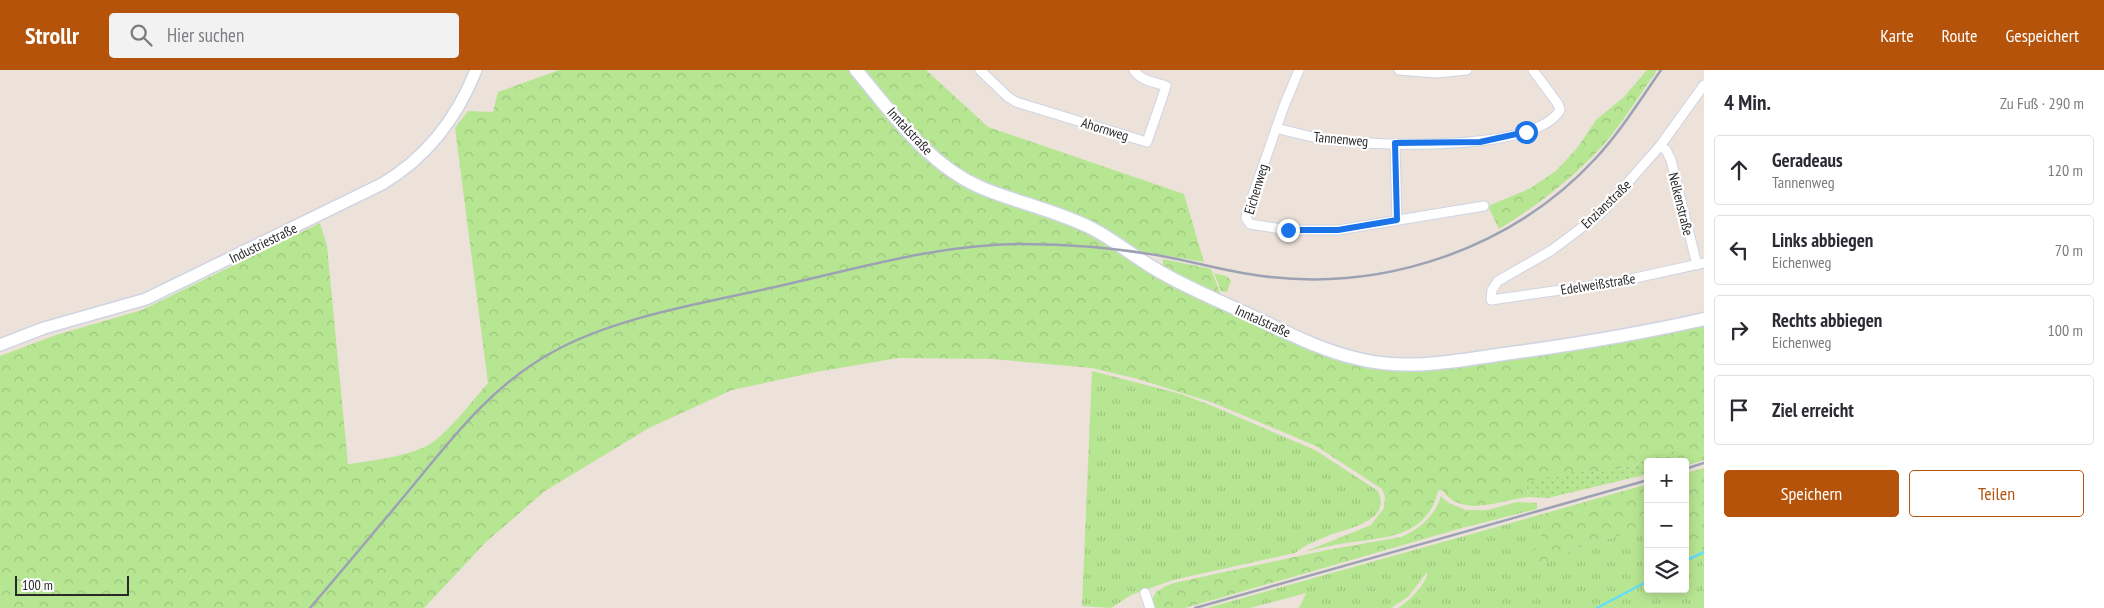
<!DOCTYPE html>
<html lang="de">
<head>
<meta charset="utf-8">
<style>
  :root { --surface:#fff; --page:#f2f2f3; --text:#2b2b33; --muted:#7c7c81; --line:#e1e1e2; --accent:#b45309 }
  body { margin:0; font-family:"PT Sans Narrow",sans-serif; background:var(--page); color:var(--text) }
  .controls { position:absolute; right:15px; bottom:15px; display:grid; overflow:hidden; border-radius:5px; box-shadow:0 2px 12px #0003 }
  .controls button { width:45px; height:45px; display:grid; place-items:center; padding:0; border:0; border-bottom:1px solid var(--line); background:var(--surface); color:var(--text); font:25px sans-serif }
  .scale { position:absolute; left:15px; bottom:12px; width:114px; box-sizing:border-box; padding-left:5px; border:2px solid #292929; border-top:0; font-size:14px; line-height:18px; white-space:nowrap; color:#292929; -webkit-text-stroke:4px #fff; paint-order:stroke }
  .stop { position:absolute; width:15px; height:15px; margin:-11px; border:4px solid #1a73e8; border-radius:50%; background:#fff }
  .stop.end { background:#1a73e8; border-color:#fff; box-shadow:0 1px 5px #0008 }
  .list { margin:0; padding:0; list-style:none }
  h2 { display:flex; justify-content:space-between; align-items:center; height:65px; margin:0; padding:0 20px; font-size:21px }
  h2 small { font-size:16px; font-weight:400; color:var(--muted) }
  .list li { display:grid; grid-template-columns:32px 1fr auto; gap:15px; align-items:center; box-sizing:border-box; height:70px; margin:0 10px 10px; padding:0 10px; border:1px solid var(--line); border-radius:5px }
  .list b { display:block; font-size:19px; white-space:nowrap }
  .list p { margin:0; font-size:16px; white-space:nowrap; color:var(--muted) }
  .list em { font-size:16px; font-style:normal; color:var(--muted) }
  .actions { display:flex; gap:10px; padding:15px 20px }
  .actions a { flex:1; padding:11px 0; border:1px solid var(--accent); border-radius:5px; text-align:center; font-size:18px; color:var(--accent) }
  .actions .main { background:var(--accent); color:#fff }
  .icon { flex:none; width:28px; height:28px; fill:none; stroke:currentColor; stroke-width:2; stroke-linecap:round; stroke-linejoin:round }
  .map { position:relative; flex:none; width:1704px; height:538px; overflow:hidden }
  header { display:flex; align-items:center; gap:30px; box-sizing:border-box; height:70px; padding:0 25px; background:var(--accent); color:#fff }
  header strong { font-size:24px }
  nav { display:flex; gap:28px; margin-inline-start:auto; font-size:18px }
  .search { width:350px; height:45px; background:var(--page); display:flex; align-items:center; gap:12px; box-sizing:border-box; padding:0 18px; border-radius:5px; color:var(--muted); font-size:19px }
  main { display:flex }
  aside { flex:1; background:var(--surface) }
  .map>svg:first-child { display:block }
  .grass { fill:url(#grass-tufts) }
  .forest { fill:url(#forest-crowns) }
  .garden { fill:url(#garden-dots) }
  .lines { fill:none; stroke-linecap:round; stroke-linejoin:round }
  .stream { stroke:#66dcf5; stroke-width:2.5 }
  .minor-casing { stroke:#cfd4e3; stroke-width:11 }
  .tertiary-casing { stroke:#cfd4e3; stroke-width:14 }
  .secondary-casing { stroke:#cfd4e3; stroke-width:15 }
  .minor { stroke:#fff; stroke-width:9 }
  .tertiary { stroke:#fff; stroke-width:11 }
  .secondary { stroke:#fff; stroke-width:12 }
  .rail { stroke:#9ca2b4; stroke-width:2.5 }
  .route { stroke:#1a73e8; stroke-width:6 }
  .labels { text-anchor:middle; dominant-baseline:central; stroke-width:4.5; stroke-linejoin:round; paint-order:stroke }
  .street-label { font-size:14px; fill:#292929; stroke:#fff }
</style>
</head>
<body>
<header>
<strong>Strollr</strong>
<div class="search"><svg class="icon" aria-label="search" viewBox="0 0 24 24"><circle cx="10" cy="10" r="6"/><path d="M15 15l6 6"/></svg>Hier suchen</div>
<nav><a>Karte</a><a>Route</a><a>Gespeichert</a></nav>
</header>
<main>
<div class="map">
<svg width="1704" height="538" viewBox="0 0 1704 538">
  <defs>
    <pattern id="grass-tufts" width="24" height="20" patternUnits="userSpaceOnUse" patternTransform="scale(1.25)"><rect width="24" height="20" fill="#b7e692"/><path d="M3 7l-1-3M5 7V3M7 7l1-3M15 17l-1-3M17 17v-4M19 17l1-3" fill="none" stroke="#9dc57e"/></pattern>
    <pattern id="forest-crowns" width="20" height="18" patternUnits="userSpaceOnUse" patternTransform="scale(1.25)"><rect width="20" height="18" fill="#b7e692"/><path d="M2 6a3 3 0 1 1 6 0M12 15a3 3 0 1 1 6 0" fill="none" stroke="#9dc57e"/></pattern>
    <pattern id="garden-dots" width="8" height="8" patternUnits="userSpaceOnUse" patternTransform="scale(1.25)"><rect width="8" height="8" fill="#b7e692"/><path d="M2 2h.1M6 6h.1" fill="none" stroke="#9dc57e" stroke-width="1.8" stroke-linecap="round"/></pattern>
  </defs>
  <rect width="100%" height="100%" fill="#ece2d9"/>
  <!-- grass -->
  <g class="grass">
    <path d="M1092,301L1181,324L1215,337L1315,380L1378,421C1392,451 1349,458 1330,465C1318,470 1305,475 1295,483L1173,510L1131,525L1111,538L1082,536Z"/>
    <path d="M1517,432L1537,433V439L1462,458L1467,453L1469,443L1466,440H1487Z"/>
    <path d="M1539,445L1541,469L1539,495L1585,475L1648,458V519H1685V476L1692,486L1704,480V538H1398C1408,532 1428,513 1427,502L1408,527L1391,538H1299L1306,523L1250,538H1207Z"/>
  </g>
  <!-- forest -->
  <g class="forest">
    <path d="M559,0H849L917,76L929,87L1069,152L1133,190L1379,297L1704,253V390L1685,396V392H1677L1673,382L1641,390L1636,395L1598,403L1583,400L1526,413L1528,427C1499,430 1463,449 1442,420L1438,421C1427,465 1391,467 1353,472C1337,474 1320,478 1304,482L1371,455L1384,438L1385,427L1382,419L1316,376L1214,333L1138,309L1092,298L992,289L898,288L816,302L732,320L649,358L545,421L487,471L424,538H0V286L56,265L142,240L320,153L327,176L348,394C371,391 410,386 430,374C451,360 471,332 488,313L455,58L468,41L493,42L498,22Z"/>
    <path d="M865,0H926L988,57L1184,124L1204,192L1133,180L985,116L932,82L864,4Z"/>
    <path d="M1647,0H1657C1642,22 1627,45 1611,66C1579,104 1541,133 1499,159L1488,136L1529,119L1556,101L1577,78L1596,50L1624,27Z"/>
    <path d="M1163,189L1211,199L1222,228L1163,199Z"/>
    <path d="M1214,203L1226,206L1231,210L1227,222L1221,221Z"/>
    <path d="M1704,398V480L1692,486L1685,476V403Z"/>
    <path d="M1648,414V458L1585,475L1539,495L1530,485L1541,469L1539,445Z"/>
    <path d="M1441,426C1450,437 1463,436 1469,443L1467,453L1462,458L1185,538H1153C1150,522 1161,518 1174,513L1327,480L1401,467C1420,459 1435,446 1441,426Z"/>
  </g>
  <!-- garden -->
  <path class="garden" d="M1674,381L1677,392H1648V404L1548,428L1528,427L1526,412L1583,400L1598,403L1637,395L1641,390Z"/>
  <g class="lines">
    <!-- stream -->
    <g class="stream">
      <path d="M1685,491L1704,482"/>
      <path d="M1597,538L1648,511"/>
    </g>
    <defs>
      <g id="minor">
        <path d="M980,0L1008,27L1016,32L1147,72C1153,53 1160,36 1166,16C1154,12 1141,11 1134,0"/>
        <path d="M1299,0L1284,36L1248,139L1246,148L1250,154L1288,160H1338L1484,136"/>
        <path d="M1399,0L1436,3L1467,0"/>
        <path d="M1704,15L1660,76L1601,143L1552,180L1498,211L1492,220L1491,230L1617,212L1704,193"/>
        <path d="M1276,58C1295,63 1313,68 1332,70C1377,76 1536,82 1560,40L1558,34L1533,0"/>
        <path d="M1395,73L1397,150"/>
        <path d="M1660,76L1666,80L1671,90L1697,195"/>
        <path d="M1145,523L1150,538"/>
      </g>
      <path id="tertiary" d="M0,275L44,258L146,229L382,114C426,88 457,48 476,0"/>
      <path id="secondary" d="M856,0C893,44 928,95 982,118C1018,133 1058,141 1093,159C1114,170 1132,185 1152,197C1184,217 1220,231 1254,247C1288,263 1322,281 1359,289C1407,301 1456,291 1504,284C1571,275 1638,264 1704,249"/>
    </defs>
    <!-- minor casing -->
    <use href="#minor" class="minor-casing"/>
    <!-- tertiary casing -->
    <use href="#tertiary" class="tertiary-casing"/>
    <!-- secondary casing -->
    <use href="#secondary" class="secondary-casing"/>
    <!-- minor -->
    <use href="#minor" class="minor"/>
    <!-- tertiary -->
    <use href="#tertiary" class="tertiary"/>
    <!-- secondary -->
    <use href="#secondary" class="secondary"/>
    <!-- rail -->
    <g class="rail">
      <path d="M1685,399L1704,393"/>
      <path d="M310,538C346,496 381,454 416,412C456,363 495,314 551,283C614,247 704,233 775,217C856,199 938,174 1022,174C1068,174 1116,178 1162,186C1195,192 1228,202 1262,206C1384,222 1512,179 1596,88C1621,61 1640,30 1661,0"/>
      <path d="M1195,538L1648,410"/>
    </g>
  </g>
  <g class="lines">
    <!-- route -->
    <path class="route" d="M1288,160H1338L1397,150L1395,73L1480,72L1526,62"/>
  </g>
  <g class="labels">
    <!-- street labels -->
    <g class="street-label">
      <text transform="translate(1105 59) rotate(17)">Ahornweg</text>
      <text transform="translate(910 61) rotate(47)">Inntalstraße</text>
      <text transform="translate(1341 69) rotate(5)">Tannenweg</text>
      <text transform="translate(1256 119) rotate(-73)">Eichenweg</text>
      <text transform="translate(1606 134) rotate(-44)">Enzianstraße</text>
      <text transform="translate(1681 134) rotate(76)">Nelkenstraße</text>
      <text transform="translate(263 173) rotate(-26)">Industriestraße</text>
      <text transform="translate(1598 214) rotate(-9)">Edelweißstraße</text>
      <text transform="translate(1263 251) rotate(24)">Inntalstraße</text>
    </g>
  </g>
</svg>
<div class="controls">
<button>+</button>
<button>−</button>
<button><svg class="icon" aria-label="layers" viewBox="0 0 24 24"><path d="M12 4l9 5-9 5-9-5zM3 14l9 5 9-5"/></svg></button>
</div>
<div class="scale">100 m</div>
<div class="stop" style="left:1526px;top:62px"></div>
<div class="stop end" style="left:1288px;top:160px"></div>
</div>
<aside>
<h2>4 Min.<small>Zu Fuß · 290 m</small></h2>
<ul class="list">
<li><svg class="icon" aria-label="ahead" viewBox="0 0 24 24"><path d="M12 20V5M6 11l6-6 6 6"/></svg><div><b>Geradeaus</b><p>Tannenweg</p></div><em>120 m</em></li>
<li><svg class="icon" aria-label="left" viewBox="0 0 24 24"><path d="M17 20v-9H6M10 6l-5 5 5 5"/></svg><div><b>Links abbiegen</b><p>Eichenweg</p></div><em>70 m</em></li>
<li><svg class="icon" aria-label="right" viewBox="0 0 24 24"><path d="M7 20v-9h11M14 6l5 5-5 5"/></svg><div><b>Rechts abbiegen</b><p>Eichenweg</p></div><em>100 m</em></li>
<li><svg class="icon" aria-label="arrive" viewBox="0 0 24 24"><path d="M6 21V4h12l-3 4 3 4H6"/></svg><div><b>Ziel erreicht</b></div></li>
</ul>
<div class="actions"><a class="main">Speichern</a><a>Teilen</a></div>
</aside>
</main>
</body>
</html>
